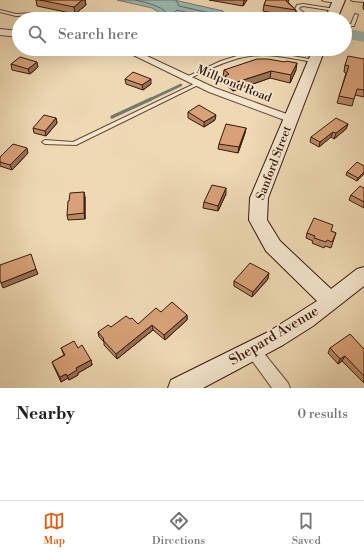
<!DOCTYPE html>
<html lang="en">
<head>
<meta charset="utf-8">
<style>
  :root { --surface:#fff; --page:#f6f6f6; --text:#202124; --muted:#757577; --line:#e0e0e0; --accent:#ea580c }
  body { margin:0; font-family:"Libre Bodoni",serif; background:var(--page); color:var(--text) }
  .list { margin:0; padding:0; list-style:none }
  h2 { display:flex; justify-content:space-between; align-items:center; height:52px; margin:0; padding:0 16px; font-size:17px }
  h2 small { font-size:13px; font-weight:400; color:var(--muted) }
  .icon { flex:none; width:22px; height:22px; fill:none; stroke:currentColor; stroke-width:2; stroke-linecap:round; stroke-linejoin:round }
  .map { position:relative; flex:none; width:364px; height:388px; overflow:hidden }
  .search { position:absolute; background:var(--surface); box-shadow:0 4px 16px #0002; left:12px; right:12px; top:12px; height:44px; display:flex; align-items:center; gap:10px; box-sizing:border-box; padding:0 14px; border-radius:22px; color:var(--muted); font-size:15px }
  .sheet { height:112px; background:var(--surface) }
  nav { display:flex; justify-content:space-around; align-items:center; box-sizing:border-box; height:56px; border-top:1px solid var(--line); background:var(--surface); font-size:11px; color:var(--muted) }
  nav a { display:grid; justify-items:center; gap:2px }
  nav .on { color:var(--accent) }
  .map>svg:first-child { display:block }
  .water { fill:#9ab9b2; stroke:#737970 }
  .lines { fill:none; stroke-linecap:round; stroke-linejoin:round }
  .shore { stroke:#69685f; stroke-width:1 }
  .stream-far1 { stroke:#737970; stroke-width:2.5 }
  .stream { stroke:#737970; stroke-width:3.5 }
  .river { fill:#9ab9b2; fill-rule:evenodd }
  .lane-casing { stroke:#664836; stroke-width:2 }
  .street-casing { stroke:#664836; stroke-width:2 }
  .secondary-casing { stroke:#38180c; stroke-width:2 }
  .lane { fill:#f4e6ce; fill-rule:evenodd }
  .street { fill:#f4e6ce; fill-rule:evenodd }
  .secondary { fill:#f4e6ce; fill-rule:evenodd }
  .wall { fill:#ba8a67; stroke:#38180c }
  .shaded-wall { fill:#977154; stroke:#38180c }
  .building { fill:#d8a178; stroke:#38180c }
  .labels { text-anchor:middle; dominant-baseline:central; stroke-width:3.5; stroke-linejoin:round; paint-order:stroke }
  .street-label { font-size:12px; fill:#38180c; stroke:#f4e6ce }
  .near-street-label { font-size:14px; fill:#38180c; stroke:#f4e6ce }
</style>
</head>
<body>
<div class="map">
<svg width="364" height="388" viewBox="0 0 364 388">
  <rect width="100%" height="100%" fill="#eed9b3"/>
  <filter id="stains"><feTurbulence type="fractalNoise" baseFrequency=".005" numOctaves="4"/><feColorMatrix values="0 0 0 0 .2 0 0 0 0 .09 0 0 0 0 .02 0 0 0 .5 -.17"/></filter>
  <radialGradient id="worn" r=".72"><stop offset=".6" stop-color="#630" stop-opacity="0"/><stop offset="1" stop-color="#630" stop-opacity=".3"/></radialGradient>
  <!-- water -->
  <path class="water" d="M117,0H174L223,11L224,17L230,19H170L152,8Z"/>
  <g class="lines">
    <!-- shore -->
    <g class="shore">
      <path d="M135,0C147,3 166,6 171,19"/>
      <path d="M176,0L179,6L219,15L221,19"/>
      <path d="M176,19L175,12L177,10L214,19"/>
    </g>
    <!-- stream-far1 -->
    <path class="stream-far1" d="M149,100L181,85"/>
    <!-- stream -->
    <path class="stream" d="M112,117L151,99"/>
    <!-- river -->
    <path class="river" d="M345,28L364,32V42L345,38Z"/>
    <defs>
      <g id="lane">
        <path d="M322,0H332L340,2L338,3L324,1Z"/>
        <path d="M351,0H364V2L353,1Z"/>
        <path d="M303,4L335,9L337,10L335,11L303,6L300,7L299,9L306,14L325,19C314,19 302,19 295,9L297,5Z"/>
        <path d="M0,10L16,14L35,13L53,19H47L35,15L16,16L0,12Z"/>
        <path d="M355,14L358,15L354,26L345,27V25L351,24Z"/>
        <path d="M252,53H275L315,60L317,61L315,62C298,60 281,55 263,55C236,55 212,68 188,79H186L184,78L221,61L240,55Z"/>
        <path d="M196,83H198L200,84L76,145L45,144L42,142L45,140L73,142Z"/>
      </g>
      <g id="street">
        <path d="M0,29L19,31V37L0,35Z"/>
        <path d="M121,49H132L215,88L295,117L296,119L291,122L287,121L209,92Z"/>
        <path d="M253,344L258,346L288,383L290,388H272L245,351L248,346Z"/>
      </g>
      <g id="secondary">
        <path d="M333,0H345L337,19H325Z"/>
        <path d="M313,49H325L268,198L267,220L280,241L331,289L357,269L364,267V286L313,326L283,345L235,371L203,388H168L171,380L268,332L317,301L266,251L249,220L250,198Z"/>
      </g>
    </defs>
    <!-- lane casing -->
    <use href="#lane" class="lane-casing"/>
    <!-- street casing -->
    <use href="#street" class="street-casing"/>
    <!-- secondary casing -->
    <use href="#secondary" class="secondary-casing"/>
    <!-- lane -->
    <use href="#lane" class="lane"/>
    <!-- street -->
    <use href="#street" class="street"/>
    <!-- secondary -->
    <use href="#secondary" class="secondary"/>
  </g>
  <!-- wall -->
  <g class="wall">
    <path d="M36,0H85L86,5L75,14L37,6Z"/>
    <path d="M209,0H247L243,6Z"/>
    <path d="M266,0H289L288,2L296,10L295,17L263,11L264,5Z"/>
    <path d="M364,2V10L363,7Z"/>
    <path d="M364,59V97L355,95L352,106L337,103L346,73L344,72L345,65Z"/>
    <path d="M11,64L38,67L30,74L12,70Z"/>
    <path d="M224,70H296L290,83L270,78L233,91L224,83L225,79L223,77Z"/>
    <path d="M125,79L151,84L143,90L126,84Z"/>
    <path d="M188,112L215,120L204,127L188,118Z"/>
    <path d="M56,118L57,123L46,136L34,133L33,128Z"/>
    <path d="M348,124L346,129L334,139L331,137L319,147L310,142L311,137Z"/>
    <path d="M246,128L245,133L238,153L218,149L219,144Z"/>
    <path d="M28,153L12,170L0,166V157Z"/>
    <path d="M364,166V174L357,181L346,175L347,172Z"/>
    <path d="M364,188V208L349,200L351,195Z"/>
    <path d="M226,194L218,211L203,208L204,202Z"/>
    <path d="M85,197V219L68,220L67,215Z"/>
    <path d="M331,231L336,233L331,248L325,246L324,248L312,243L313,241L306,238L307,233Z"/>
    <path d="M268,279L252,297L234,286V281Z"/>
    <path d="M161,312L187,315V320L165,340L153,330L117,359L104,345V342L99,337L98,332L111,327L138,324Z"/>
    <path d="M61,348H78L91,360L92,365L78,373V375L69,380L68,378L61,382L54,367L52,362L64,355Z"/>
    <path d="M330,348L364,349V383L342,361L338,364L328,353Z"/>
  </g>
  <!-- shaded-wall -->
  <g class="shaded-wall">
    <path d="M82,0H85L86,5L75,14L74,7Z"/>
    <path d="M244,0H247L243,6Z"/>
    <path d="M37,62L38,67L30,74L28,69Z"/>
    <path d="M297,63L296,70L290,83L291,75Z"/>
    <path d="M271,71L270,78L233,91L234,83Z"/>
    <path d="M151,79V84L143,90L142,85Z"/>
    <path d="M216,115L215,120L204,127V122Z"/>
    <path d="M56,118L57,123L46,136L45,131Z"/>
    <path d="M348,124L346,129L334,139L336,133Z"/>
    <path d="M246,128L245,133L238,153L239,147Z"/>
    <path d="M333,132L331,137L319,147L320,142Z"/>
    <path d="M27,148L28,153L12,170L10,165Z"/>
    <path d="M364,172V174L357,181L358,178Z"/>
    <path d="M226,188V194L218,211V206Z"/>
    <path d="M84,192L85,197V219L84,213Z"/>
    <path d="M36,269L38,274L3,288L1,283Z"/>
    <path d="M269,273L268,279L252,297L253,292Z"/>
    <path d="M187,315V320L165,340L164,335Z"/>
    <path d="M152,325L153,330L117,359L116,354Z"/>
    <path d="M345,356L342,361L338,364L340,359Z"/>
    <path d="M91,360L92,365L78,373V375L69,380L67,376L76,368Z"/>
    <path d="M66,374L68,378L61,382L60,377Z"/>
  </g>
  <!-- building -->
  <g class="building">
    <path d="M40,0H82L74,7Z"/>
    <path d="M266,0H287L286,1L296,10L264,5Z"/>
    <path d="M348,56L364,59V90L357,89L354,99L339,96L349,66L345,65Z"/>
    <path d="M20,57L37,62L28,69L11,64Z"/>
    <path d="M257,59H268L285,62L286,61L297,63L291,75L271,71L234,83L225,76L229,74L224,70Z"/>
    <path d="M133,72L151,79L142,85L125,79Z"/>
    <path d="M199,105L216,115L204,122L188,112Z"/>
    <path d="M44,115L56,118L45,131L33,128Z"/>
    <path d="M336,118L348,124L336,133L333,132L320,142L311,137Z"/>
    <path d="M226,124L246,128L239,147L219,144Z"/>
    <path d="M13,144L27,148L10,165L0,162V157Z"/>
    <path d="M357,162L364,166V172L358,178L347,172Z"/>
    <path d="M212,185L226,188L218,206L204,202Z"/>
    <path d="M360,186L364,188V202L351,195Z"/>
    <path d="M84,192V213L67,215L68,201H69L70,193Z"/>
    <path d="M314,218L333,225L331,231L336,233L332,242L327,240L326,242L314,238L315,236L307,233Z"/>
    <path d="M31,254L36,269L1,283L0,280V265Z"/>
    <path d="M250,263L269,273L253,292L234,281Z"/>
    <path d="M172,302L187,315L164,335L152,325L116,354L103,340L104,339L98,332L108,325L111,327L126,316L130,319L132,318L138,324L156,308L161,312Z"/>
    <path d="M350,334L364,349V376L345,356L340,359L330,348Z"/>
    <path d="M74,341L78,348L82,345L91,360L76,368L77,370L67,376L66,374L60,377L52,362L65,355L61,348Z"/>
  </g>
  <g class="labels">
    <!-- street labels -->
    <g class="street-label">
      <text transform="translate(234 84) rotate(22)">Millpond Road</text>
      <text transform="translate(274 163) rotate(-69)">Sanford Street</text>
    </g>
    <!-- near-street labels -->
    <g class="near-street-label">
      <text transform="translate(274 336) rotate(-31)">Shepard Avenue</text>
    </g>
  </g>
  <rect width="100%" height="100%" filter="url(#stains)"/>
  <rect width="100%" height="100%" fill="url(#worn)"/>
</svg>
<div class="search"><svg class="icon" aria-label="search" viewBox="0 0 24 24"><circle cx="10" cy="10" r="6"/><path d="M15 15l6 6"/></svg>Search here</div>
</div>
<section class="sheet">
<h2>Nearby<small>0 results</small></h2>
<ul class="list">
</ul>
</section>
<nav>
<a class="on"><svg class="icon" aria-label="map" viewBox="0 0 24 24"><path d="M3 6l6-2 6 2 6-2v14l-6 2-6-2-6 2zM9 4v14M15 6v14"/></svg>Map</a>
<a><svg class="icon" aria-label="directions" viewBox="0 0 24 24"><path d="M12 3l9 9-9 9-9-9zM9 14v-3h6M13 9l2 2-2 2"/></svg>Directions</a>
<a><svg class="icon" aria-label="saved" viewBox="0 0 24 24"><path d="M7 4h10v16l-5-4-5 4z"/></svg>Saved</a>
</nav>
</body>
</html>
